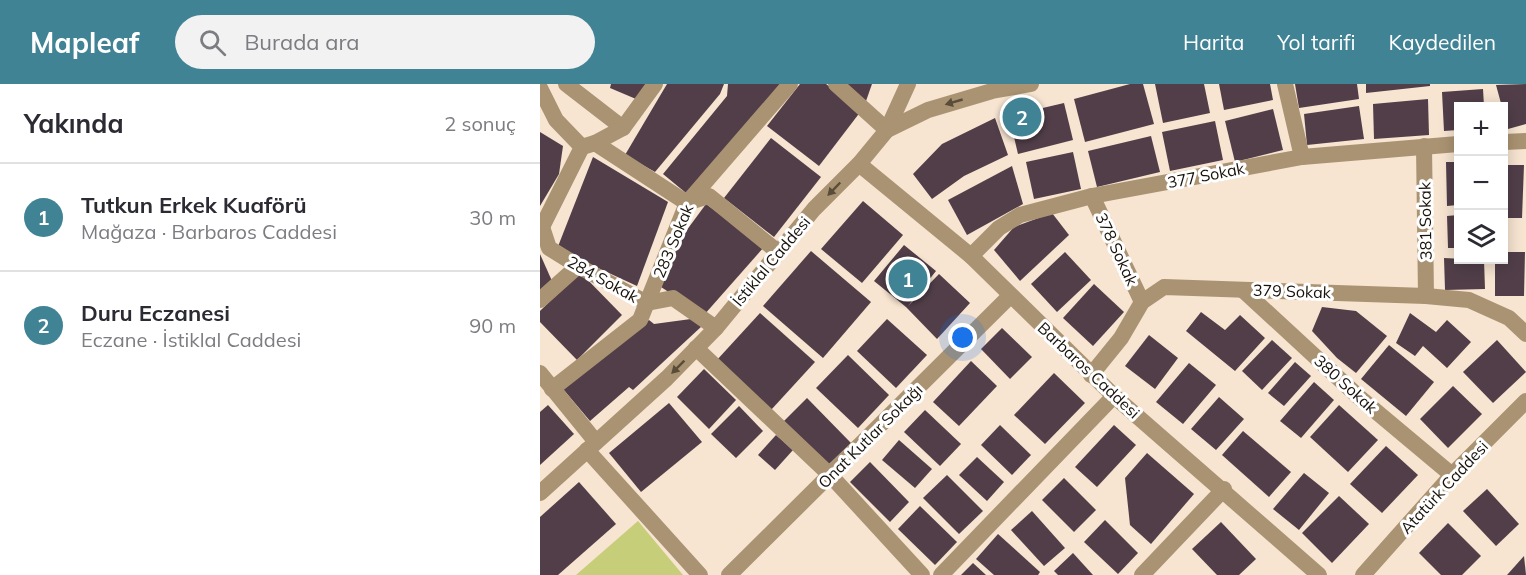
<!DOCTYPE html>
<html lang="tr">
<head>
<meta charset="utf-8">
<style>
  :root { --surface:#fff; --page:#f2f2f3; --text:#2b2b33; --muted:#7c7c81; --line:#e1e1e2; --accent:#408394 }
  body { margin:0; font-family:Mulish,sans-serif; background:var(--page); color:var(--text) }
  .controls { position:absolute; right:18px; top:18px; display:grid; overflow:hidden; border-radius:0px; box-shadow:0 3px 15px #0003 }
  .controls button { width:54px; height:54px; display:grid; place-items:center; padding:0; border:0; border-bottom:2px solid var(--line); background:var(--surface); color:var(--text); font:30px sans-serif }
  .you { position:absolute; left:423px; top:254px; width:21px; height:21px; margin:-15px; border:4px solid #fff; border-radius:50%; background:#1a73e8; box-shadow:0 0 0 9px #1a73e833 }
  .badge { display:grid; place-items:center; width:39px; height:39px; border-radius:50%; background:var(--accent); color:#fff; font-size:20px; font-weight:700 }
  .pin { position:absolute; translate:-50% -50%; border:3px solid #fff; box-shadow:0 2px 6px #0006 }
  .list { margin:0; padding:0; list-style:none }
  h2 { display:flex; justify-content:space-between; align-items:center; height:78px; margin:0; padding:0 24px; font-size:26px }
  h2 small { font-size:20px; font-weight:400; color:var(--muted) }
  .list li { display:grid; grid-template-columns:39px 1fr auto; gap:18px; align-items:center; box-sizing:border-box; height:108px; padding:0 24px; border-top:2px solid var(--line) }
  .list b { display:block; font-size:22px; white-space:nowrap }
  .list p { margin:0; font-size:20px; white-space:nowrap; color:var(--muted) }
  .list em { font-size:20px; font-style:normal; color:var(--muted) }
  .icon { flex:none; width:33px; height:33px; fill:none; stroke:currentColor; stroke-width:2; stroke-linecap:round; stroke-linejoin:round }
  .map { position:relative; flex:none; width:986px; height:491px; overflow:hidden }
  header { display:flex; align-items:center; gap:36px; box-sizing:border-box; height:84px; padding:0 30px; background:var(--accent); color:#fff }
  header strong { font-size:28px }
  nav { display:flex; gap:33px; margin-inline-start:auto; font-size:21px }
  .search { width:420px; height:54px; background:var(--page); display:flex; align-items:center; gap:15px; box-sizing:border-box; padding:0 21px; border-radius:33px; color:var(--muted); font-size:22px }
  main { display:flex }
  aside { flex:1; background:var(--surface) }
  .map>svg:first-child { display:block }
  .green { fill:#c6ce79 }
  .building { fill:#513e49 }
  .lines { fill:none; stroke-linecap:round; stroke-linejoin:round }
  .minor { stroke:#aa9372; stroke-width:16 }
  .oneway { fill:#594c39 }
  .labels { text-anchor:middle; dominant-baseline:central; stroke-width:6; stroke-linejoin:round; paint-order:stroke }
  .street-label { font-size:16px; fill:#17110a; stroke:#fff }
</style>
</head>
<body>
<header>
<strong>Mapleaf</strong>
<div class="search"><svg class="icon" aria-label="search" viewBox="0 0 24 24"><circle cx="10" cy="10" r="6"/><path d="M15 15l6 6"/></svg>Burada ara</div>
<nav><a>Harita</a><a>Yol tarifi</a><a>Kaydedilen</a></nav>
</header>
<main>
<aside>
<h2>Yakında<small>2 sonuç</small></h2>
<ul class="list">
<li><span class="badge">1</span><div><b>Tutkun Erkek Kuaförü</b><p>Mağaza · Barbaros Caddesi</p></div><em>30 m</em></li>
<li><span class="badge">2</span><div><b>Duru Eczanesi</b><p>Eczane · İstiklal Caddesi</p></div><em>90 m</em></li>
</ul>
</aside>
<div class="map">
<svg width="986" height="491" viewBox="0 0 986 491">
  <rect width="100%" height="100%" fill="#f7e4d1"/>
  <!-- green -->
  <path class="green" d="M98,437L143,491H36Z"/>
  <!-- building -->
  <g class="building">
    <path d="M71,0H106L96,15L70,4Z"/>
    <path d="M127,0H184L180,10L115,88L85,71Z"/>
    <path d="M188,0H242L146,109L123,90L187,12Z"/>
    <path d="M260,0H286L321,27L279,82L227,42Z"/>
    <path d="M305,0H332L326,17Z"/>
    <path d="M590,0H603L614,40L545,58L534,15Z"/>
    <path d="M615,0H664L670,29L623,39Z"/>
    <path d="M679,0H730L733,16L684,26Z"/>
    <path d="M755,0H817L819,15L759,24Z"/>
    <path d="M826,0H890V2L826,9Z"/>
    <path d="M986,0V40L968,45L956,1Z"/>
    <path d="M943,5L944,22H918V46L904,47L902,8Z"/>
    <path d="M888,15L889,51L834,55L833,20Z"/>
    <path d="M524,19L533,56L478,70L469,32Z"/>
    <path d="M819,22L824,55L767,61L764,30Z"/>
    <path d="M733,25L743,66L695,78L685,37Z"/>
    <path d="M455,34L468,71L424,92L392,115L373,90L402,60Z"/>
    <path d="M675,37L683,76L630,87L622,48Z"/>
    <path d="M0,48L23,62L19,90L0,122Z"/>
    <path d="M611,52L620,88L557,103L548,67Z"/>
    <path d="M231,54L281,93L234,153L184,114Z"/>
    <path d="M533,68L541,105L494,115L486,78Z"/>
    <path d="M53,73L128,118L97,202L17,165Z"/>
    <path d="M906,78H918V121L907,122Z"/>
    <path d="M964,81H984L982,134H964Z"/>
    <path d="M472,82L483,120L427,151L408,116Z"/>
    <path d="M323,117L363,151L322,199L281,165Z"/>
    <path d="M166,120L224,163L164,231L121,203L138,158Z"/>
    <path d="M512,129L529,151L480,197L454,166L474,143Z"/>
    <path d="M918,131V164H908L907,132Z"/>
    <path d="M364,161L396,187L368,222L399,190L430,219L397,255L366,223L334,197Z"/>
    <path d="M271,167L331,218L283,274L223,222Z"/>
    <path d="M525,168L551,196L517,228L491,200Z"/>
    <path d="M964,168H985L984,212H955V176H964Z"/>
    <path d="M0,170L12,197L0,207Z"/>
    <path d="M904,174L944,176L945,205L905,206Z"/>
    <path d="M40,188L82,231L37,276L0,238V227Z"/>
    <path d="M554,200L584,228L553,262L523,234Z"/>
    <path d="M782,223L816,227L847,252L816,289L797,274L772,247Z"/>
    <path d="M661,228L685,246L700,231L725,254L695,287L646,247Z"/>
    <path d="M220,229L275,278L231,326L176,277Z"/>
    <path d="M870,229L896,248L907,236L931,258L907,284L883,262L875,272L856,259Z"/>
    <path d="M151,235L162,242L93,306L89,303L50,337L23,305L109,236L114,240Z"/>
    <path d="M347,235L387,271L356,304L317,267Z"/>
    <path d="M462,244L492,273L470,295L441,265Z"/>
    <path d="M609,251L638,274L615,305L585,282Z"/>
    <path d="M732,256L752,274L722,306L702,287Z"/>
    <path d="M957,256L986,288L953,319L923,288Z"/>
    <path d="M849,261L894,298L866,332L821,295Z"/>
    <path d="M308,271L349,311L318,344L276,304Z"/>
    <path d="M431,277L457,302L419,342L393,318Z"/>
    <path d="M755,278L771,292L744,322L728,309Z"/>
    <path d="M649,279L676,301L643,340L616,318Z"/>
    <path d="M164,285L196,316L169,345L137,313Z"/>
    <path d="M514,289L545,319L505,360L474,331Z"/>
    <path d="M774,298L794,316L761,354L740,337Z"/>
    <path d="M913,302L942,330L908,364L880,335Z"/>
    <path d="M679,313L704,335L676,366L651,345Z"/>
    <path d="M267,314L311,359L287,382L244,337Z"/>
    <path d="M129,319L162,358L101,408L69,369Z"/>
    <path d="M8,321L34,350L0,381V328Z"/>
    <path d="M799,321L838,356L808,388L770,353Z"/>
    <path d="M199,322L223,347L196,374L171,350Z"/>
    <path d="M385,326L421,360L400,382L364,348Z"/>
    <path d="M460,341L491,371L472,391L441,361Z"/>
    <path d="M574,341L596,361L557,403L535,383Z"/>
    <path d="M703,347L751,388L729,413L682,371Z"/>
    <path d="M236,351L253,366L235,386L218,371Z"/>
    <path d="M359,356L392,385L375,404L342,376Z"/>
    <path d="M846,362L878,391L842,429L810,400Z"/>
    <path d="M607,369L654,410L611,460L590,441L585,394Z"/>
    <path d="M437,373L464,398L447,417L419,391Z"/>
    <path d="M330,378L369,418L350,438L310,398Z"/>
    <path d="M764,389L789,409L759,446L733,425Z"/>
    <path d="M407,391L443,427L419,450L383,414Z"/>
    <path d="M524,394L556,426L534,448L502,416Z"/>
    <path d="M39,398L76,440L18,491H0V433Z"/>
    <path d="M947,405L979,440L956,462L923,427Z"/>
    <path d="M799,412L829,440L792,479L762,449Z"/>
    <path d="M380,422L417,458L395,481L358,445Z"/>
    <path d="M492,427L525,464L504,482L471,446Z"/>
    <path d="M565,436L598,469L578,490L544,458Z"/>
    <path d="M681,438L716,475L699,491H677L652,465Z"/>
    <path d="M908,439L941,472L922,491H901L879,469Z"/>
    <path d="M458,450L500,488L498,491H454L436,475Z"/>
    <path d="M533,469L553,491H518L514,487Z"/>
    <path d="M984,472L986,491H967Z"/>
    <path d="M433,479L446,491H421Z"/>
  </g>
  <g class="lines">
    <!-- minor -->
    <g class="minor">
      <path d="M26,0L83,44"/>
      <path d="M296,0L347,46"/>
      <path d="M745,0L762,73"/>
      <path d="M0,4L16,36L42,63L55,59L147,119L169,112L238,168"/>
      <path d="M347,46L368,0"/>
      <path d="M964,58L986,57"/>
      <path d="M55,59L83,44L115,0"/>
      <path d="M884,62L886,212"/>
      <path d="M319,80L431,172L574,312L779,491"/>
      <path d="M552,112L602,218"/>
      <path d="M2,143L9,164L38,182L107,219L133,214L176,244"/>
      <path d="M2,143L42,63"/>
      <path d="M431,172L459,144L480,131L552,112L762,73L918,60"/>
      <path d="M703,206L820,314L912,391"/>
      <path d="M0,216L38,182"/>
      <path d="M156,264L291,392L382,491"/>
      <path d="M0,289L56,358"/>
      <path d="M551,291L581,254L602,218L624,203L886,212L929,216L969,234L986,250"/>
      <path d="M12,305L100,236L147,119L250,0"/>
      <path d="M47,366L160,491"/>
      <path d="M0,409L127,294L176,244L274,125L319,80L347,46L388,26L452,7L491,0"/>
      <path d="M189,491L470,212"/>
      <path d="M401,491L574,312"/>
      <path d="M602,491L684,405"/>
      <path d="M823,491L912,391L986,317"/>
    </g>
  </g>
  <!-- one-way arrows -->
  <defs><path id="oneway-solid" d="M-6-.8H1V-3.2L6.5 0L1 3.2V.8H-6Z" transform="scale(1.5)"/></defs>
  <g class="oneway">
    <use href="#oneway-solid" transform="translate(414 18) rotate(164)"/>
    <use href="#oneway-solid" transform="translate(294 105) rotate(134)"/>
    <use href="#oneway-solid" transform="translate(138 283) rotate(135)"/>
  </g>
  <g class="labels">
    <!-- street labels -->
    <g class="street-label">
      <text transform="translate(666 91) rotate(-11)">377 Sokak</text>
      <text transform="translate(885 137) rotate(-91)">381 Sokak</text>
      <text transform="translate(133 157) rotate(-67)">283 Sokak</text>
      <text transform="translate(577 165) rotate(65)">378 Sokak</text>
      <text transform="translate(231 177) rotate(-50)">İstiklal Caddesi</text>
      <text transform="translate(63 195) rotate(29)">284 Sokak</text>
      <text transform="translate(752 207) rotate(2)">379 Sokak</text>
      <text transform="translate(549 286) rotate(43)">Barbaros Caddesi</text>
      <text transform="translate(806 300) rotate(42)">380 Sokak</text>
      <text transform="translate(330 352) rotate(-45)">Onat Kutlar Sokağı</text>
      <text transform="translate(904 403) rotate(-47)">Atatürk Caddesi</text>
    </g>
  </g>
</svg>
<div class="controls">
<button>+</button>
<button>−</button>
<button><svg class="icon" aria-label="layers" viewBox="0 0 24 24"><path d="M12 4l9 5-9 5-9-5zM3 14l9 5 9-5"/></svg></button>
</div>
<div class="you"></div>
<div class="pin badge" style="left:368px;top:195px">1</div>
<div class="pin badge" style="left:482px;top:33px">2</div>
</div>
</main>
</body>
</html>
